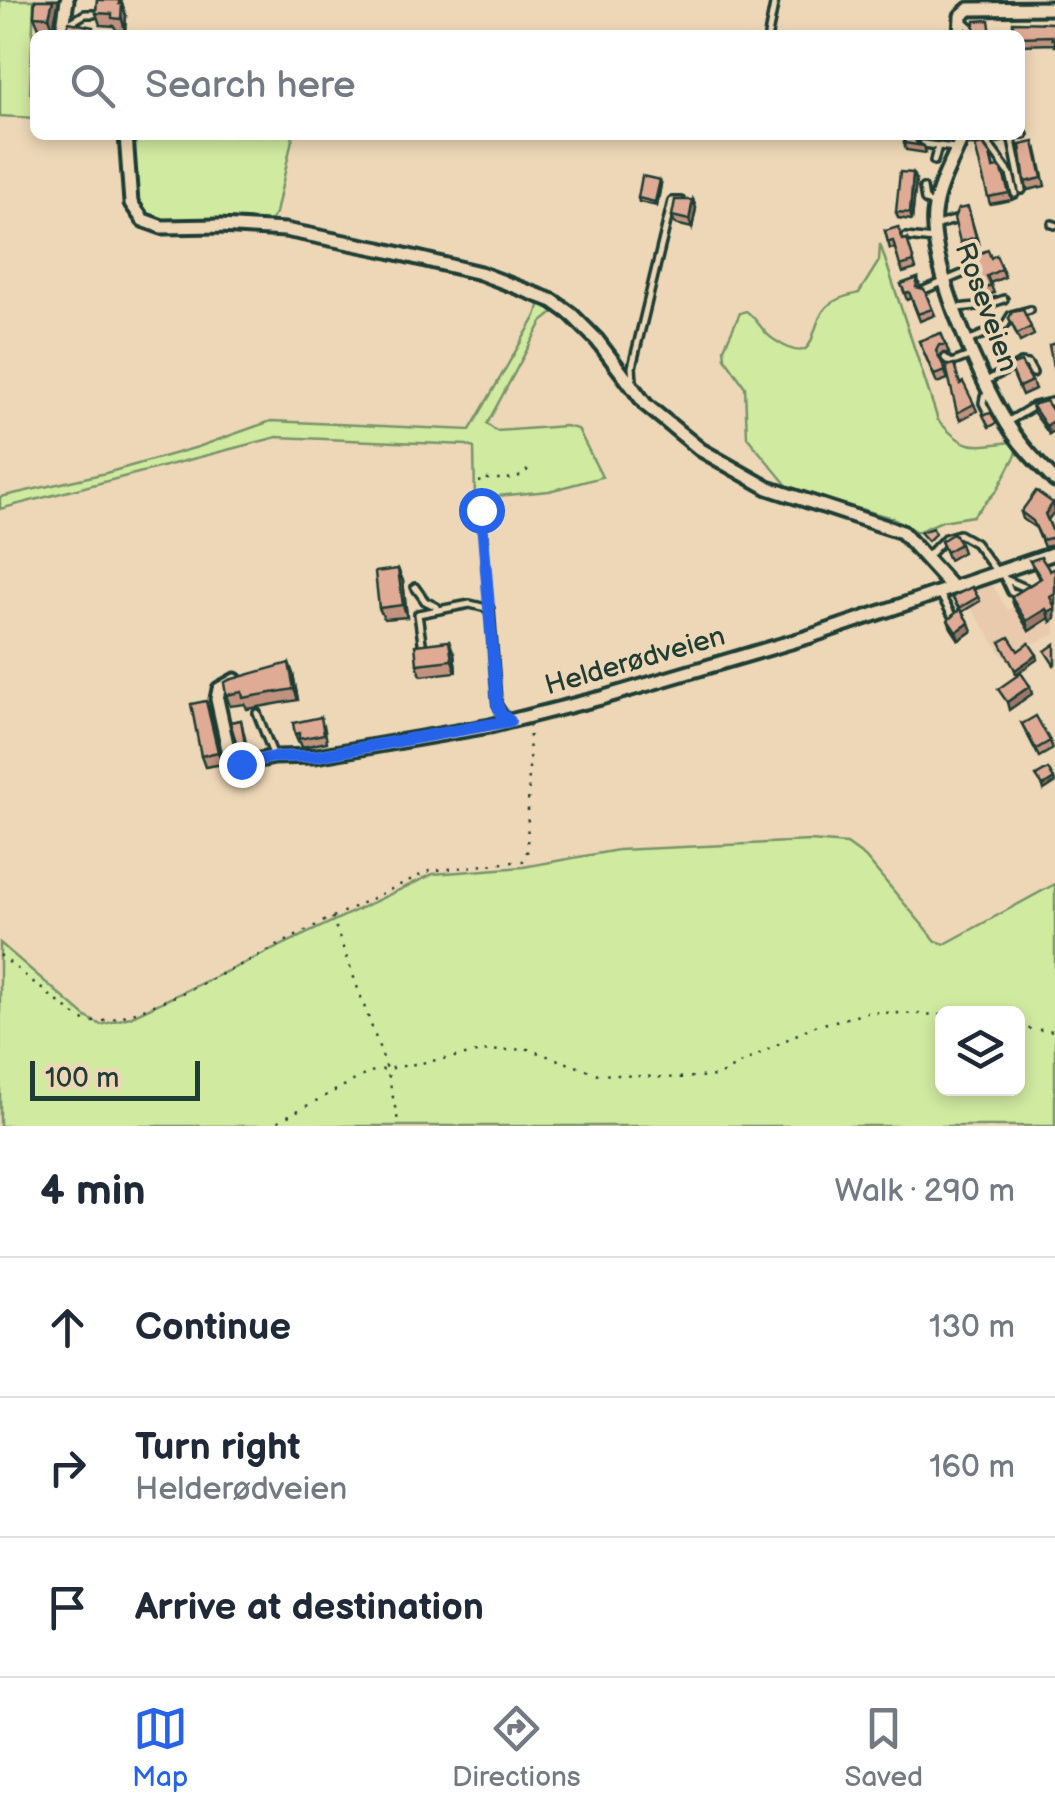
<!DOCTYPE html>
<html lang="en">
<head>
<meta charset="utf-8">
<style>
  :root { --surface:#fff; --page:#f2f2f3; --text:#1f2937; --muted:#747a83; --line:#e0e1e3; --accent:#2563eb }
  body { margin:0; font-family:"Balsamiq Sans",sans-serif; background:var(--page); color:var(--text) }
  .controls { position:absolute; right:30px; bottom:30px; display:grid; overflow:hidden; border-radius:15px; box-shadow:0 5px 15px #0003 }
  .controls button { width:90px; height:90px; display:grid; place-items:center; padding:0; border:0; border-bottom:2px solid var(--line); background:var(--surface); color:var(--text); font:50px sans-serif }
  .scale { position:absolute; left:30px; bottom:25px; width:170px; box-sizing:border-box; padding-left:10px; border:5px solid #1f3d34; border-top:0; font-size:28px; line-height:35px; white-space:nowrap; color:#1f3d34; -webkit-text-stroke:8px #edd7b6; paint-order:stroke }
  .stop { position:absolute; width:30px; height:30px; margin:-22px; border:8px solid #2563eb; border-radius:50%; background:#fff }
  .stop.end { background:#2563eb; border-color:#fff; box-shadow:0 2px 10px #0008 }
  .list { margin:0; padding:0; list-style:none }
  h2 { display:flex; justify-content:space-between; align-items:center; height:130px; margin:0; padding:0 40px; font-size:42px }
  h2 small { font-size:32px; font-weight:400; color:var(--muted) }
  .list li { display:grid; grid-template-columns:65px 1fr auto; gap:30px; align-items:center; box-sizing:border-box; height:140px; padding:0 40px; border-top:2px solid var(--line) }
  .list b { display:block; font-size:38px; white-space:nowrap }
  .list p { margin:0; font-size:32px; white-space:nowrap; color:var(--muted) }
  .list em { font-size:32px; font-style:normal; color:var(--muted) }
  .icon { flex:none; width:55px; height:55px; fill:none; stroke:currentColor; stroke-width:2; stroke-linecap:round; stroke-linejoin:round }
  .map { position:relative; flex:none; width:1055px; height:1126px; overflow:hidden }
  .search { position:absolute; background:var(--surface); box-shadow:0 5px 15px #0003; left:30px; right:30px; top:30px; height:110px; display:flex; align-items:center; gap:25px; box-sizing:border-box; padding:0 35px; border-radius:15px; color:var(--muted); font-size:38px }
  .sheet { height:550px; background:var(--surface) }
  nav { display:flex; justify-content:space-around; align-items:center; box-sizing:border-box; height:140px; border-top:2px solid var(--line); background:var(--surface); font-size:28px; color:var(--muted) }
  nav a { display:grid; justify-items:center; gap:5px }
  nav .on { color:var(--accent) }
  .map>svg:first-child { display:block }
  .built { fill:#e9caac }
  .green { fill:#d0eaa0; stroke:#78946a; stroke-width:2.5; fill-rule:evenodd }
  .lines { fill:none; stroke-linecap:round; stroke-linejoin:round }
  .service-casing { stroke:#1f3d34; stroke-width:12 }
  .minor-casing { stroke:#1f3d34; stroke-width:19 }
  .path { stroke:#1f3d34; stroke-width:2.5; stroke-dasharray:2.5 8; stroke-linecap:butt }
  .service { stroke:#edd7b6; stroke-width:5 }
  .minor { stroke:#edd7b6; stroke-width:11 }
  .wall { fill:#c1937f; stroke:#1f3d34; stroke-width:2.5 }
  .shaded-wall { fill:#9d7868; stroke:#1f3d34; stroke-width:2.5 }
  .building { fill:#e0ab94; stroke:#1f3d34; stroke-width:2.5 }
  .route { stroke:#2563eb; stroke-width:12 }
  .labels { text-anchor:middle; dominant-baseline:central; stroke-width:8; stroke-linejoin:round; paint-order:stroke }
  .street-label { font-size:28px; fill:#1f3d34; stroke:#edd7b6 }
</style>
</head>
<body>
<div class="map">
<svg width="1055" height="1126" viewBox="0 0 1055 1126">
  <rect width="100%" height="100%" fill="#edd7b6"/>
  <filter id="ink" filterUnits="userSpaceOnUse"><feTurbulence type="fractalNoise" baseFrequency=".01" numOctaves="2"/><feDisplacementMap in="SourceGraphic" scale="20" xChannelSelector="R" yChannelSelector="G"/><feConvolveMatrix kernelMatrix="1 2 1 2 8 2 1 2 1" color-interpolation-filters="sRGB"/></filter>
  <g filter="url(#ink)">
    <!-- built -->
    <path class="built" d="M990,582L1008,610L1044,589L1055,605V634L1004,657L963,596V590Z"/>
    <!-- green -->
    <g class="green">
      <path d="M0,0H34L30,93L35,94V118L0,116Z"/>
      <path d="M129,135H293L276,213L271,220L261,223L215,220H153C128,199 132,166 129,135Z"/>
      <path d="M880,244L938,420C964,450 972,447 1011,442L1017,453L997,490L973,516L942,521L917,532L892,518L790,489L747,437L745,387L725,358L724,348L740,313L746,311C757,318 762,332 773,339C818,370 808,332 824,310C832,299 847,296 859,293L879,261Z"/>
      <path d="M535,300L557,310L542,322L487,424L496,431L565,426L578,429L602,477L549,491L475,498L474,448L467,445L277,437L0,509V497L106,473L198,447L271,421L470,430L536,316L539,306Z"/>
      <path d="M810,841L847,844L865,857L936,941L945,944L1055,884V1126H0V943L86,1017L101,1025L130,1017L433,874L523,867L618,850ZM942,1014H1018V1088H942Z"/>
    </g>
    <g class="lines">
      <defs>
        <g id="service">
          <path d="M963,21L971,28V35"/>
          <path d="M68,24L85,14H94"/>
          <path d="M768,35L775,0"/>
          <path d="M1011,135H1024"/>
          <path d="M964,140L986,141L1011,135L1022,190"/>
          <path d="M986,141L1010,174L1015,194"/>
          <path d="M923,144L954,148"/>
          <path d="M934,161L938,146"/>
          <path d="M923,188L925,200L933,205"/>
          <path d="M1052,224L1055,225"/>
          <path d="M937,225L955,220"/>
          <path d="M906,237L934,240"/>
          <path d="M924,290L962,274"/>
          <path d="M957,308L986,305L1004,299"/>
          <path d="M968,341L1005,325L1011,315L1030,310"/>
          <path d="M945,358L951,363L972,355"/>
          <path d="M986,381L1021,363L1028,364L1033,373"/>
          <path d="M633,382L632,367L672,201H681"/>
          <path d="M988,413L983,403L984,397L989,394"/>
          <path d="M1009,421L1034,406L1055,401"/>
          <path d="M927,557L945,538L959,534L975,543L997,572"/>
          <path d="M1002,573L1011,592L1020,594L1026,588L1005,579"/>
          <path d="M415,587L425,601L437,607"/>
          <path d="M940,594L954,619"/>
          <path d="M423,649L418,614L470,604L490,609L497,704L507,719"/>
          <path d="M257,713L273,754"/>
        </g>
        <g id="minor">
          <path d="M62,35L67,0"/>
          <path d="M960,35L961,16L969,9L1055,8"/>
          <path d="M126,135L131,203L143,220L162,227L220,226L285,230L380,249L480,273L553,301L571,314L597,340L646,405L701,450L768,488L902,532L952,587"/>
          <path d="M963,135C953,161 937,185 934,214C929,264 979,378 1006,422C1019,444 1037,462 1055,481"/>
          <path d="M235,680L219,689L217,699L230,758L241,764L274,757L316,756L490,726L601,698L808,637L1055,553"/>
        </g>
      </defs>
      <!-- service casing -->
      <use href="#service" class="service-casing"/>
      <!-- minor casing -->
      <use href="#minor" class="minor-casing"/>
      <!-- path -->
      <g class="path">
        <path d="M489,598L480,479H507L524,475L532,463"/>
        <path d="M333,917L429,871L523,861L527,853L530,726"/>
        <path d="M0,955C13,965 76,1018 85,1021C124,1032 289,939 332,917L387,1069L399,1126"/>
        <path d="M1018,1028L1055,1031"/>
        <path d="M269,1126L370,1072L488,1051L528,1049L598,1074L675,1078L717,1076L811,1027L871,1012L942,1015"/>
      </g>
      <!-- service -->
      <use href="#service" class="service"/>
      <!-- minor -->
      <use href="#minor" class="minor"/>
    </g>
    <!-- wall -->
    <g class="wall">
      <path d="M35,0H59L53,28H39L34,16Z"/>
      <path d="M97,0H121L126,16L125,31L116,30L114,26L100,25L96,13Z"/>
      <path d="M1055,23V47L1054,44L1020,45V35Z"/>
      <path d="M906,135H939L938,140L923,138L917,142L924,146L926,153L906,150L904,143Z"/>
      <path d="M1037,150L1045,186L1028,190L1025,182Z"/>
      <path d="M990,154L994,168L1002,170L1012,200L990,204L988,197Z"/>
      <path d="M913,173L916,180L912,220L898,218L896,212Z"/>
      <path d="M661,184L657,206L639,202L638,198Z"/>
      <path d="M693,200L696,208L692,228L675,224L672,216Z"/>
      <path d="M970,215L979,245L963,250L960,242Z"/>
      <path d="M885,231L903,240L907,239L916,269L903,273L895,248L890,249Z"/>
      <path d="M991,258L1002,269L1005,277L990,283L994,293L985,297L981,288L977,290L965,259Z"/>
      <path d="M918,278L920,288L924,289L935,315L920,321L911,298L907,300L901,284Z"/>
      <path d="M1023,310L1034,335L1020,342L1009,318Z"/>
      <path d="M941,333L949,353H942L939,358L948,379L937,383L919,341Z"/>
      <path d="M1013,374L1032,381L1035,389L1022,395Z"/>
      <path d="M960,383L974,404L977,411L960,420L957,413Z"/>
      <path d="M1032,405L1055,414V430L1049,434L1034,413Z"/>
      <path d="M1021,512L1048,520L1055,537V545L1044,547L1036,528L1023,519Z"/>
      <path d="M941,541L960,544L963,552L949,560Z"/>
      <path d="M1030,561L1050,571L1055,568V619L1051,622L1049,618L1029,631L1014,606L1011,597L1039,579Z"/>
      <path d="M398,569L403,581L407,617L384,619L379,608Z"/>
      <path d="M952,597H978L980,601L962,612L972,631L959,640L951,628L948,620L959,610Z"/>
      <path d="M454,653L456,672L421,676L417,664Z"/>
      <path d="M289,663L293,674L298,700L247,709L245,704L230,706L226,695Z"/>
      <path d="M206,701L223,764L205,767L201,756Z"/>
      <path d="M241,720L248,752L240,753L230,722Z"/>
      <path d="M1022,724L1050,741L1053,749L1039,757Z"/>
      <path d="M324,725L327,742L302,747L300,742H298L295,734Z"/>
    </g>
    <!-- shaded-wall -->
    <g class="shaded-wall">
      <path d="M53,0H59L53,28L49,17Z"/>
      <path d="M117,0H121L126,16L125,31Z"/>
      <path d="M922,135L923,138L917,142L915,136Z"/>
      <path d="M913,173L916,180L912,220L910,213Z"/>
      <path d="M660,180L661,184L657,206L655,202Z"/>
      <path d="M693,200L696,208L692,228L689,220Z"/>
      <path d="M1055,420V430L1049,434L1046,426Z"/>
      <path d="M1053,503L1055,511L1047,521L1045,514Z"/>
      <path d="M398,569L403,581L407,617L403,605Z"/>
      <path d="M1055,608V619L1051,622L1048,612Z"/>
      <path d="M1046,609L1049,618L1029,631L1026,621Z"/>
      <path d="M969,623L972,631L959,640L956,632Z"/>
      <path d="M449,641L454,653L456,672L452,660Z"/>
      <path d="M1037,655L1038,659L1016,674L1015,670Z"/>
      <path d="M289,663L293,674L298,700L294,689Z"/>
      <path d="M1030,686L1032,694L1009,710L1007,702Z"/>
      <path d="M206,701L210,713L223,764L218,752Z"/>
      <path d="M1054,779L1055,783L1044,790L1043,786Z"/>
    </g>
    <!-- building -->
    <g class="building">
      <path d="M35,0H53L49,17L34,16Z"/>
      <path d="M97,0H119V4H122L121,19L112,18V14L96,13Z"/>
      <path d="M989,20L991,35H974L975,21Z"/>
      <path d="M69,22L93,27L91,35H65Z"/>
      <path d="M1013,22L1055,23V39H1052V36L1020,37V35H1013Z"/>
      <path d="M906,135H915L916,142L924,146L904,143Z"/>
      <path d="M1034,142L1042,178L1025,182L1020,145Z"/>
      <path d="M983,144L990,154L993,168L999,167L1002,170L1009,193L988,197L975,146Z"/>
      <path d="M900,172L913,173L910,213L896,212Z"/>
      <path d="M642,176L660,180L655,202L638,198Z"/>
      <path d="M675,200H693L689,220L672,216Z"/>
      <path d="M968,207L976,237L960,242L954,218L958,209Z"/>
      <path d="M898,227L903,240L907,239L914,262L900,266L893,241L888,242L885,231Z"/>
      <path d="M988,250L991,258L996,255L1002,269L987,276L991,285L982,289L978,280L974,282L965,259Z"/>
      <path d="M918,278L916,287L924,289L932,309L918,314L909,292L905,293L901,284Z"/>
      <path d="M1023,310L1031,327L1017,334L1009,318L1012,312Z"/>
      <path d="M941,333L946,345H939L936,351L946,371L934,375L919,341Z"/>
      <path d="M1055,343V371H1054L1049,345Z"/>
      <path d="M1021,362L1032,381L1019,387L1010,366Z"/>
      <path d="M954,364L960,384L963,382L974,404L957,413L946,366Z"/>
      <path d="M1046,401L1055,414V420L1046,426L1032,405Z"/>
      <path d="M991,413L997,423L989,427L983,415Z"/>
      <path d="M1036,491L1053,503L1045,514L1055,537L1042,540L1033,521L1021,512Z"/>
      <path d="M933,528L935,534L928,541L920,532Z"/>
      <path d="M954,533L960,544L946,552L941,541Z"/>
      <path d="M1041,557L1050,571L1055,568V594L1050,597L1055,608L1048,612L1046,609L1026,621L1011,597L1041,578L1030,561Z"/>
      <path d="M398,569L403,605L379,608L375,572Z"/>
      <path d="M972,587L978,597L959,608L952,597Z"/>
      <path d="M960,609L969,623L956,632L948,620Z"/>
      <path d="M1009,637L1018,651L1029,643L1037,655L1015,670L1000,642Z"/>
      <path d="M449,641L452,660L417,664L415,645Z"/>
      <path d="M1055,644V664L1054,665L1045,651Z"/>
      <path d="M289,663L294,689L243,698L242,692L226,695L224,683L229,680Z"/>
      <path d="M1021,673L1030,686L1007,702L998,689Z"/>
      <path d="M206,701L218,752L201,756L191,704Z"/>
      <path d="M1036,716L1050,741L1036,749L1022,724Z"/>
      <path d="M321,717L324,734L299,739V733L295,734L293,723Z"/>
      <path d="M241,720L245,744L237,745L230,722Z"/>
      <path d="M1048,769L1054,779L1043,786L1036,776Z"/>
    </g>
  </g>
  <g class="lines" filter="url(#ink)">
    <!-- route -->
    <path class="route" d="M241,764L274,757L316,756L510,721L501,714L497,704L481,510"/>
  </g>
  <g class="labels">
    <!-- street labels -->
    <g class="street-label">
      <text transform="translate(986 307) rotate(70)">Roseveien</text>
      <text transform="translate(635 661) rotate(-16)">Helderødveien</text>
    </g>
  </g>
</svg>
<div class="controls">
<button><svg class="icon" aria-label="layers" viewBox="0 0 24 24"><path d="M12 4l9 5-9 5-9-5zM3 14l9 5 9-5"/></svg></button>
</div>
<div class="scale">100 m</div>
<div class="stop" style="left:481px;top:510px"></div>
<div class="stop end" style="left:241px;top:764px"></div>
<div class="search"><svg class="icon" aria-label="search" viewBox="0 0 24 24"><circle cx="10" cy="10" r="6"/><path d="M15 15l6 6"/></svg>Search here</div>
</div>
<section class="sheet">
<h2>4 min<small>Walk · 290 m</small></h2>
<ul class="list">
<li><svg class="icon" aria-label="ahead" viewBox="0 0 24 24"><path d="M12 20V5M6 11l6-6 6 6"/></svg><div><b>Continue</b></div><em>130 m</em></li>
<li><svg class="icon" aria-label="right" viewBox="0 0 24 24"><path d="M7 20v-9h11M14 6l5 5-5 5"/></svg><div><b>Turn right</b><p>Helderødveien</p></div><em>160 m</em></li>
<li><svg class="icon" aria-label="arrive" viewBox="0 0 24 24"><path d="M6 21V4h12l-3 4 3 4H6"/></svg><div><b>Arrive at destination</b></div></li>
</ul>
</section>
<nav>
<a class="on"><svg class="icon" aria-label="map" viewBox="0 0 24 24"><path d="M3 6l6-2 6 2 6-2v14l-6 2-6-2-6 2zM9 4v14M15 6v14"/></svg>Map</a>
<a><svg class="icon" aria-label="directions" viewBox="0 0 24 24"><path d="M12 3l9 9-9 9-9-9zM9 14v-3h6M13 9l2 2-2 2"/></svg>Directions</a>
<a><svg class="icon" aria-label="saved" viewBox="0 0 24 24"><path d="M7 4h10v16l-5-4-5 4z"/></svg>Saved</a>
</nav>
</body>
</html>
